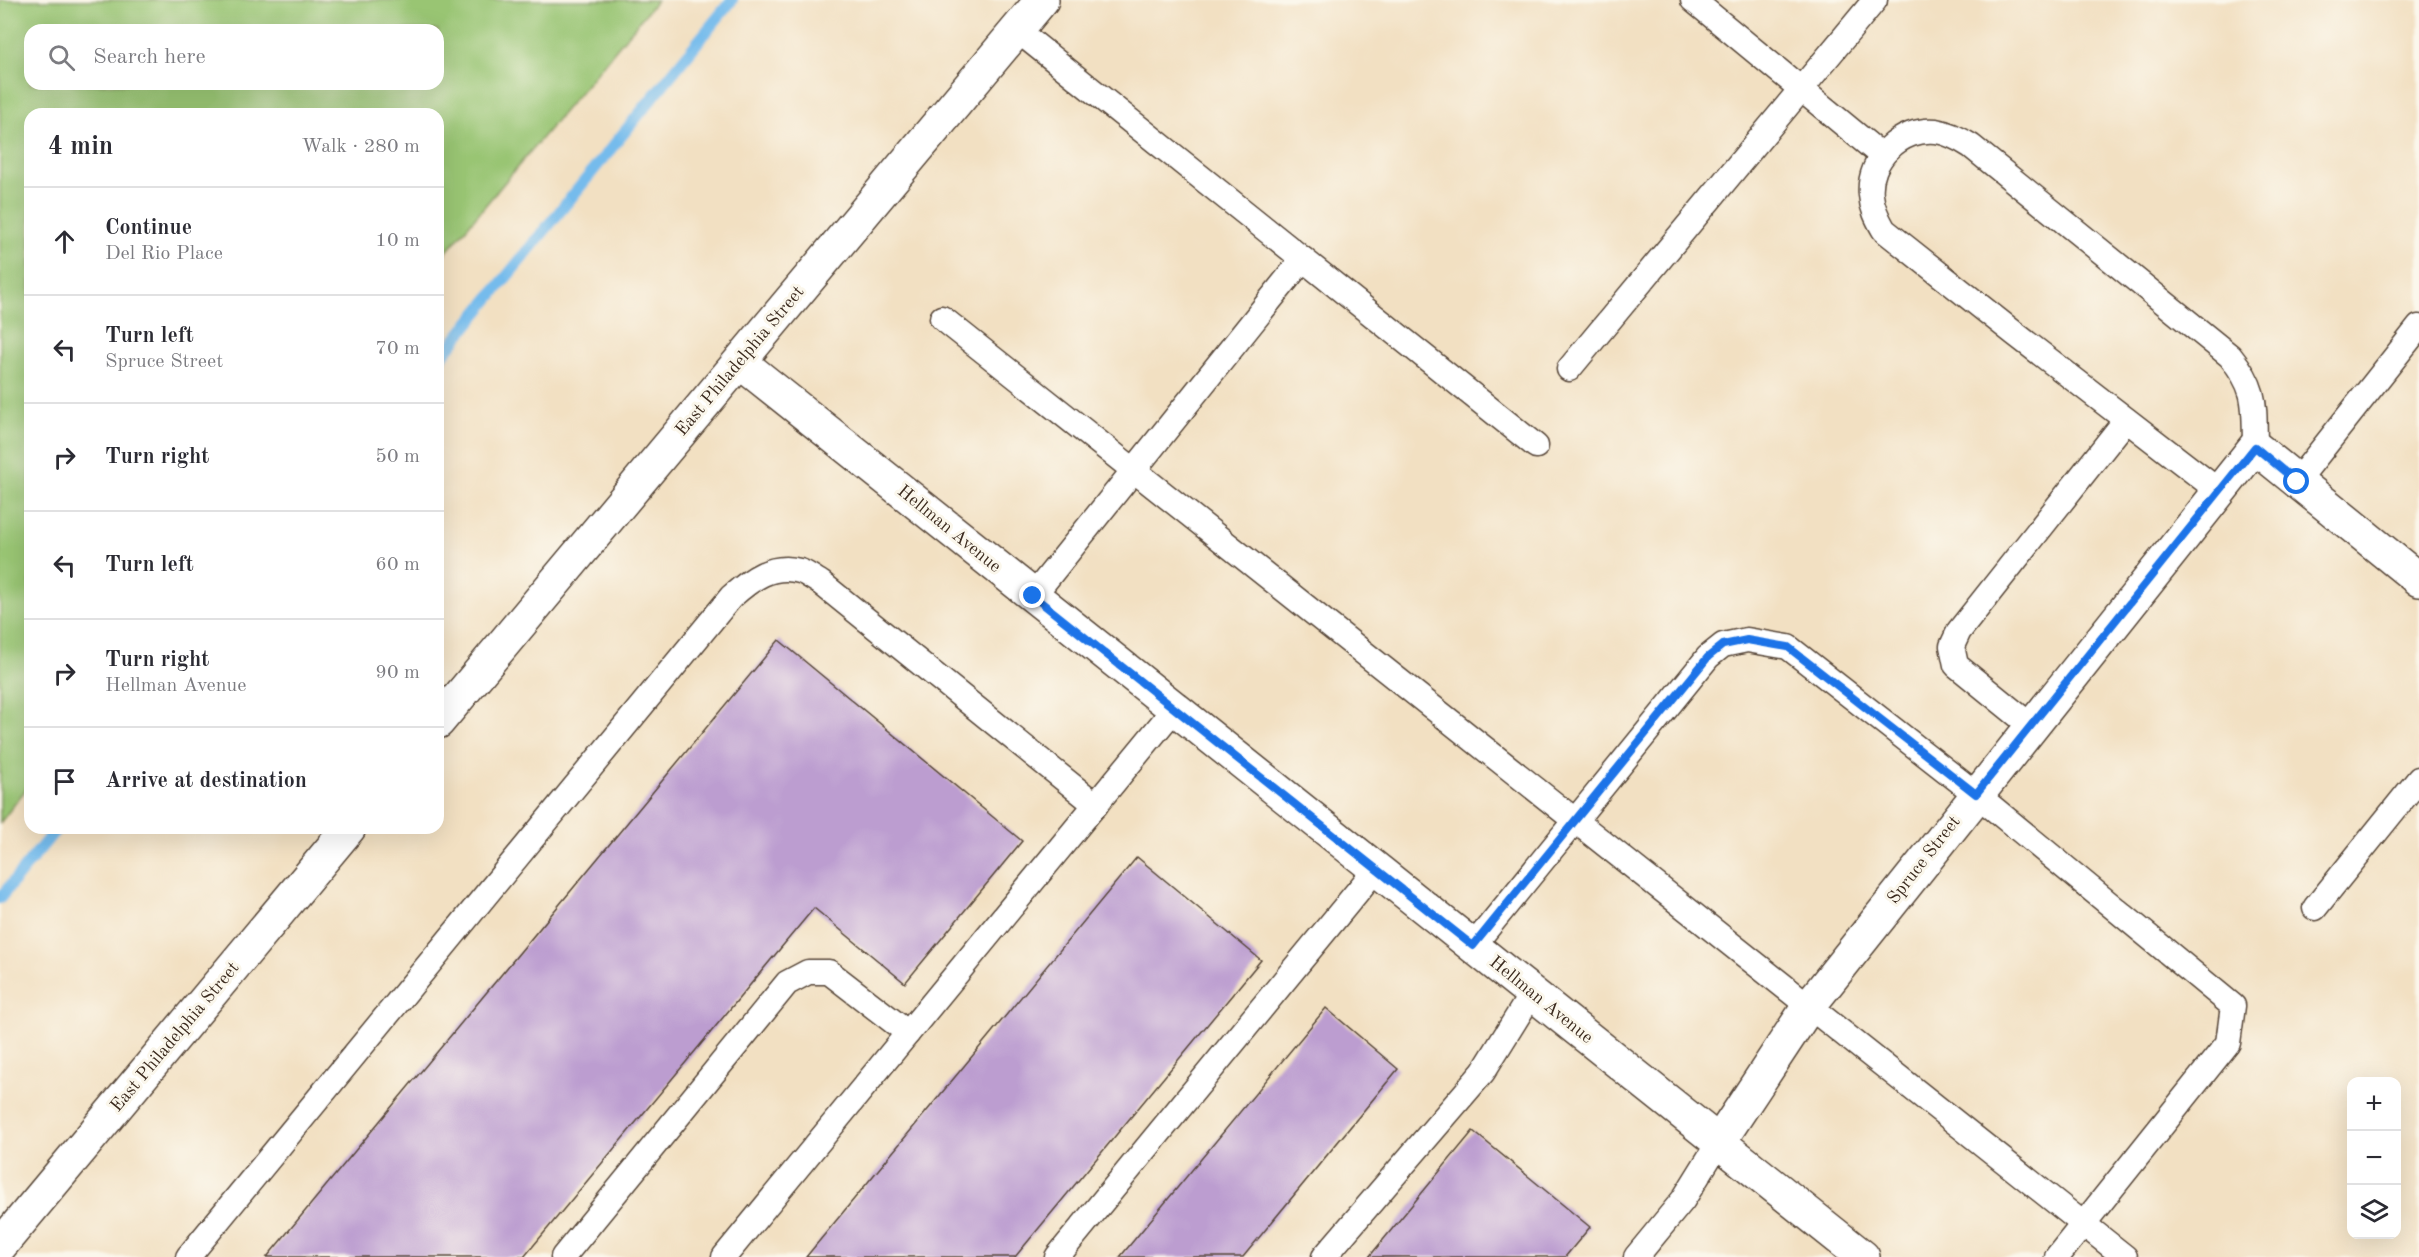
<!DOCTYPE html>
<html lang="en">
<head>
<meta charset="utf-8">
<style>
  :root { --surface:#fff; --page:#f2f2f3; --text:#2b2b33; --muted:#7c7c81; --line:#e1e1e2 }
  body { margin:0; font-family:"Old Standard TT",serif; background:var(--page); color:var(--text) }
  .controls { position:absolute; right:18px; bottom:18px; display:grid; overflow:hidden; border-radius:12px; box-shadow:0 6px 24px #0002 }
  .controls button { width:54px; height:54px; display:grid; place-items:center; padding:0; border:0; border-bottom:2px solid var(--line); background:var(--surface); color:var(--text); font:30px sans-serif }
  .stop { position:absolute; width:18px; height:18px; margin:-14px; border:4px solid #1a73e8; border-radius:50%; background:#fff }
  .stop.end { background:#1a73e8; border-color:#fff; box-shadow:0 2px 6px #0008 }
  .list { margin:0; padding:0; list-style:none }
  h2 { display:flex; justify-content:space-between; align-items:center; height:78px; margin:0; padding:0 24px; font-size:26px }
  h2 small { font-size:20px; font-weight:400; color:var(--muted) }
  .list li { display:grid; grid-template-columns:39px 1fr auto; gap:18px; align-items:center; box-sizing:border-box; height:108px; padding:0 24px; border-top:2px solid var(--line) }
  .list b { display:block; font-size:22px; white-space:nowrap }
  .list p { margin:0; font-size:20px; white-space:nowrap; color:var(--muted) }
  .list em { font-size:20px; font-style:normal; color:var(--muted) }
  .icon { flex:none; width:33px; height:33px; fill:none; stroke:currentColor; stroke-width:2; stroke-linecap:round; stroke-linejoin:round }
  .map { position:relative; flex:none; width:2419px; height:1257px; overflow:hidden }
  .search { position:absolute; background:var(--surface); box-shadow:0 6px 24px #0002; left:24px; top:24px; width:420px; height:66px; display:flex; align-items:center; gap:15px; box-sizing:border-box; padding:0 21px; border-radius:18px; color:var(--muted); font-size:22px }
  .panel { position:absolute; background:var(--surface); box-shadow:0 6px 24px #0002; left:24px; top:108px; width:420px; height:726px; border-radius:18px }
  .map>svg:first-child { display:block }
  .green { fill:#99c573; stroke:#6a7848; stroke-width:1.5; fill-rule:evenodd }
  .lines { fill:none; stroke-linecap:round; stroke-linejoin:round }
  .stream { stroke:#75bbec; stroke-width:12 }
  .building { fill:#bc9dd0 }
  .lane-casing { stroke:#564537; stroke-width:27 }
  .street-casing { stroke:#564537; stroke-width:36 }
  .secondary-casing { stroke:#564537; stroke-width:36 }
  .lane { stroke:#fff; stroke-width:24 }
  .street { stroke:#fff; stroke-width:33 }
  .secondary { stroke:#fff; stroke-width:33 }
  .route { stroke:#1a73e8; stroke-width:8 }
  .labels { text-anchor:middle; dominant-baseline:central; stroke-width:6; stroke-linejoin:round; paint-order:stroke }
  .street-label { font-size:18px; fill:#3b2a1e; stroke:#fbf7ec }
</style>
</head>
<body>
<div class="map">
<svg width="2419" height="1257" viewBox="0 0 2419 1257">
  <rect width="100%" height="100%" fill="#fbf7ec"/>
  <filter id="ink" filterUnits="userSpaceOnUse"><feTurbulence type="fractalNoise" baseFrequency=".0167" numOctaves="2"/><feDisplacementMap in="SourceGraphic" scale="12" xChannelSelector="R" yChannelSelector="G"/><feConvolveMatrix kernelMatrix="1 2 1 2 8 2 1 2 1" color-interpolation-filters="sRGB"/></filter>
  <filter id="wash" filterUnits="userSpaceOnUse"><feTurbulence type="fractalNoise" baseFrequency=".008" numOctaves="4" result="noise"/><feDisplacementMap in="SourceGraphic" scale="24" xChannelSelector="R" yChannelSelector="G"/><feGaussianBlur stdDeviation="1.35" result="paint"/><feColorMatrix in="noise" values="0 0 0 0 0 0 0 0 0 0 0 0 0 0 0 0 0 1.4 0 .05"/><feComposite in="paint" operator="in"/></filter>
  <g filter="url(#wash)">
    <rect width="100%" height="100%" fill="#f2e0c2"/>
    <!-- green -->
    <path class="green" d="M0,0H657L438,262V114H30V784L0,823ZM30,30H438V84H30Z"/>
    <g class="lines">
      <!-- stream -->
      <g class="stream">
        <path d="M438,361L732,0"/>
        <path d="M0,898L57,828"/>
      </g>
    </g>
    <g id="blocks">
      <!-- building -->
      <g class="building">
        <path d="M779,640L1022,841L905,983L814,908L524,1257H267Z"/>
        <path d="M1137,857L1261,960L1015,1257H806Z"/>
        <path d="M1326,1008L1398,1069L1243,1257H1120Z"/>
        <path d="M1473,1131L1590,1227L1565,1257H1369Z"/>
      </g>
    </g>
  </g>
  <g filter="url(#ink)">
    <use href="#blocks" fill-opacity="0" stroke="#564537" stroke-width="1.5"/>
    <g class="lines">
      <defs>
        <g id="lane">
          <path d="M1693,0L1881,155"/>
          <path d="M1017,30L1536,446"/>
          <path d="M942,318L2125,1257"/>
          <path d="M1569,369L1875,0"/>
          <path d="M2297,481L2419,327"/>
          <path d="M2220,492L2014,333L1884,230C1877,218 1872,208 1871,195C1867,160 1901,127 1936,131C1949,133 1960,139 1971,146L2230,356C2258,390 2254,406 2255,447"/>
          <path d="M1033,596L1303,259"/>
          <path d="M2031,726L1956,665L1952,646L1959,631L2126,420"/>
          <path d="M2315,908L2419,779"/>
          <path d="M1473,946L1708,657L1723,645L1747,640L1788,647L1976,794L2233,1006L2228,1043L2057,1257"/>
          <path d="M188,1257L731,597C751,579 772,563 800,571C807,573 815,580 821,583L1096,805"/>
          <path d="M563,1257L787,983L808,972H829L908,1033"/>
          <path d="M724,1257L1175,708"/>
          <path d="M1057,1257L1376,869"/>
          <path d="M1324,1257L1483,1072L1532,993"/>
          <path d="M1636,1257L1683,1200L1719,1142"/>
        </g>
        <g id="street">
          <path d="M740,362L1863,1257"/>
          <path d="M1719,1142L1809,1006L2255,447L2419,580"/>
        </g>
        <g id="secondary">
          <path d="M438,722L1042,0"/>
          <path d="M0,1246L349,828"/>
        </g>
      </defs>
      <!-- lane casing -->
      <use href="#lane" class="lane-casing"/>
      <!-- street casing -->
      <use href="#street" class="street-casing"/>
      <!-- secondary casing -->
      <use href="#secondary" class="secondary-casing"/>
      <!-- lane -->
      <use href="#lane" class="lane"/>
      <!-- street -->
      <use href="#street" class="street"/>
      <!-- secondary -->
      <use href="#secondary" class="secondary"/>
    </g>
  </g>
  <g class="lines" filter="url(#ink)">
    <!-- route -->
    <path class="route" d="M1033,596L1473,946L1708,657L1723,645L1747,640L1788,647L1976,794L2255,447L2297,482"/>
  </g>
  <g class="labels">
    <!-- street labels -->
    <g class="street-label">
      <text transform="translate(740 361) rotate(-50)">East Philadelphia Street</text>
      <text transform="translate(949 529) rotate(39)">Hellman Avenue</text>
      <text transform="translate(1924 860) rotate(-52)">Spruce Street</text>
      <text transform="translate(1541 1000) rotate(39)">Hellman Avenue</text>
      <text transform="translate(175 1037) rotate(-50)">East Philadelphia Street</text>
    </g>
  </g>
</svg>
<div class="controls">
<button>+</button>
<button>−</button>
<button><svg class="icon" aria-label="layers" viewBox="0 0 24 24"><path d="M12 4l9 5-9 5-9-5zM3 14l9 5 9-5"/></svg></button>
</div>
<div class="stop" style="left:2297px;top:482px"></div>
<div class="stop end" style="left:1033px;top:596px"></div>
<div class="search"><svg class="icon" aria-label="search" viewBox="0 0 24 24"><circle cx="10" cy="10" r="6"/><path d="M15 15l6 6"/></svg>Search here</div>
<section class="panel">
<h2>4 min<small>Walk · 280 m</small></h2>
<ul class="list">
<li><svg class="icon" aria-label="ahead" viewBox="0 0 24 24"><path d="M12 20V5M6 11l6-6 6 6"/></svg><div><b>Continue</b><p>Del Rio Place</p></div><em>10 m</em></li>
<li><svg class="icon" aria-label="left" viewBox="0 0 24 24"><path d="M17 20v-9H6M10 6l-5 5 5 5"/></svg><div><b>Turn left</b><p>Spruce Street</p></div><em>70 m</em></li>
<li><svg class="icon" aria-label="right" viewBox="0 0 24 24"><path d="M7 20v-9h11M14 6l5 5-5 5"/></svg><div><b>Turn right</b></div><em>50 m</em></li>
<li><svg class="icon" aria-label="left" viewBox="0 0 24 24"><path d="M17 20v-9H6M10 6l-5 5 5 5"/></svg><div><b>Turn left</b></div><em>60 m</em></li>
<li><svg class="icon" aria-label="right" viewBox="0 0 24 24"><path d="M7 20v-9h11M14 6l5 5-5 5"/></svg><div><b>Turn right</b><p>Hellman Avenue</p></div><em>90 m</em></li>
<li><svg class="icon" aria-label="arrive" viewBox="0 0 24 24"><path d="M6 21V4h12l-3 4 3 4H6"/></svg><div><b>Arrive at destination</b></div></li>
</ul>
</section>
</div>
</body>
</html>
